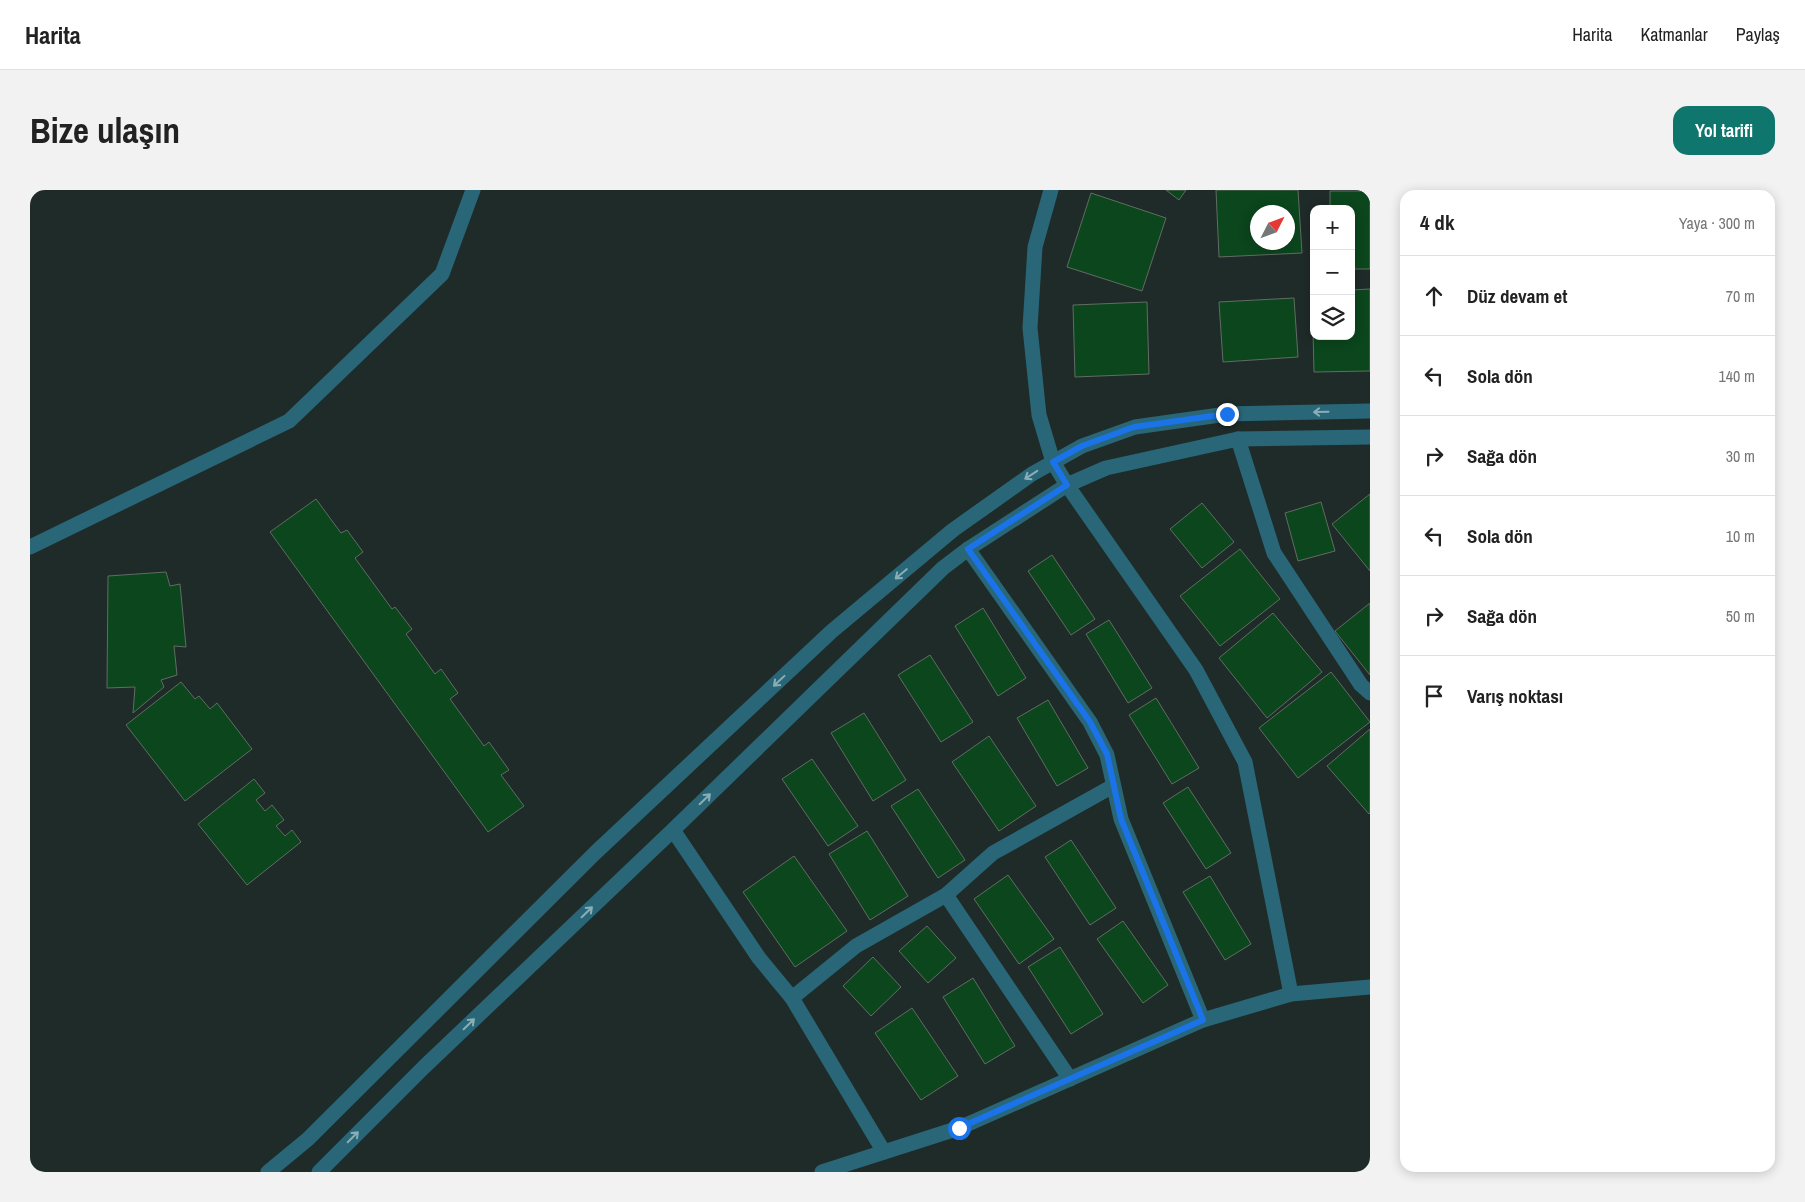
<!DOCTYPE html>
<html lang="tr">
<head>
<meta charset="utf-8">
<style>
  :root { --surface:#fff; --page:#f2f2f2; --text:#222; --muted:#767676; --line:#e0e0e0; --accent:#0f766e }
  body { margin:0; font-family:"Archivo Narrow",sans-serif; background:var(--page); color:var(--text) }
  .controls { position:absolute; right:15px; top:15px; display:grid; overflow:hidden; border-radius:10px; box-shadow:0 2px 12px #0003 }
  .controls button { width:45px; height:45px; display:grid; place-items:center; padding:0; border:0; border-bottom:1px solid var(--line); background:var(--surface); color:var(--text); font:25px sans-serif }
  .compass { position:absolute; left:1220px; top:15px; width:45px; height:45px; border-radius:50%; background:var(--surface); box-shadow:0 2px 12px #0003; rotate:48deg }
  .stop { position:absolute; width:15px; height:15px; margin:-11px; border:4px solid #1a73e8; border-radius:50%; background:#fff }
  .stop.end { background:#1a73e8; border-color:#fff; box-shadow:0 1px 5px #0008 }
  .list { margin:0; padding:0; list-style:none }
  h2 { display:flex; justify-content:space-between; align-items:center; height:65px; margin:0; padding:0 20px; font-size:21px }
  h2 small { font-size:16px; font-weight:400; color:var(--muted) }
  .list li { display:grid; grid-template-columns:32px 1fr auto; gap:15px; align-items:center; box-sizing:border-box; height:80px; padding:0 20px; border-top:1px solid var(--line) }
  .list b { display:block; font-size:19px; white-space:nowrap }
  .list em { font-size:16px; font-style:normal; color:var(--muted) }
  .icon { flex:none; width:28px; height:28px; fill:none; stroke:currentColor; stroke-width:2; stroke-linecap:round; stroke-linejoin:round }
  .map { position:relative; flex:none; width:1340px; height:982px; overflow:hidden; border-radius:15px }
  header { display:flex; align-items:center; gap:30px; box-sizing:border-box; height:70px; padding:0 25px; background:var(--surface); border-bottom:1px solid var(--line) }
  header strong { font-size:24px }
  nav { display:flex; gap:28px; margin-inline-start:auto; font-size:18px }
  .intro { display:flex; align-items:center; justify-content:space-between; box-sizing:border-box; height:120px; padding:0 30px }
  h1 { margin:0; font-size:35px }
  .button { padding:12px 22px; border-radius:15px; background:var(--accent); color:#fff; font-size:18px; font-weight:700 }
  main { display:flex; gap:30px; padding:0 30px }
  aside { flex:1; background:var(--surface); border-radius:15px; box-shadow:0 2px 12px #0003 }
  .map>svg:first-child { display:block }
  .building { fill:#0b461d; stroke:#626c64; fill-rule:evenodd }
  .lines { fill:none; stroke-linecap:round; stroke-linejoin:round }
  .minor { stroke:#296778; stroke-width:15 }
  .oneway { stroke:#8aaeb6 }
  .route { stroke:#1a73e8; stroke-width:6 }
</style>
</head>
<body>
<header>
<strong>Harita</strong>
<nav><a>Harita</a><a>Katmanlar</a><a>Paylaş</a></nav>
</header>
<div class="intro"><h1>Bize ulaşın</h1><a class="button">Yol tarifi</a></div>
<main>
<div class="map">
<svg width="1340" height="982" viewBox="0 0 1340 982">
  <rect width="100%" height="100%" fill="#1f2b29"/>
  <!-- building -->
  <g class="building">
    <path d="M1136,0H1156L1149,10Z"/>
    <path d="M1186,0H1268L1272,63L1189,67ZM1228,22H1258V52H1228Z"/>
    <path d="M1300,1H1340V79H1321V19H1300Z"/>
    <path d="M1061,3L1136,28L1112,101L1037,77Z"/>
    <path d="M1340,99V181L1284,182L1282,101H1284V146H1321V100Z"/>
    <path d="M1264,108L1268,167L1193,172L1189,112Z"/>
    <path d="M1117,112L1119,184L1045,187L1043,115Z"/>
    <path d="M1340,304V381L1302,334Z"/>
    <path d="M286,309L311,343L317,340L333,362L325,368L362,419L365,417L382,439L376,444L405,484L411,479L428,503L420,509L454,556L459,552L479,580L471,585L494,616L458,642L240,342Z"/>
    <path d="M1291,312L1305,361L1268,371L1255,323Z"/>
    <path d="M1172,313L1204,352L1172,378L1140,339Z"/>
    <path d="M1210,359L1250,409L1190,456L1150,406Z"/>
    <path d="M1022,365L1065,429L1041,445L998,381Z"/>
    <path d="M136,382L140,396L150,394L156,457L144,456L147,485L131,490L134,497L103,523L105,497L77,498L78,386Z"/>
    <path d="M1340,413V485L1305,441Z"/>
    <path d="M953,418L996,488L968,506L925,436Z"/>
    <path d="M1243,423L1292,482L1237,528L1189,468Z"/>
    <path d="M1079,430L1122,498L1098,513L1056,444Z"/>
    <path d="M900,465L943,532L911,552L868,485Z"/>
    <path d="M1301,482L1340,532L1268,588L1229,538Z"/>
    <path d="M151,492L165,509L169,506L180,519L187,513L222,559L155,611L96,535Z"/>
    <path d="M1126,508L1169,578L1142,594L1099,525Z"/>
    <path d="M1018,510L1058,578L1027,596L987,528Z"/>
    <path d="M834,523L876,590L843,611L801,543Z"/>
    <path d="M1340,539V623L1339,624L1297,576Z"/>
    <path d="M959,546L1006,616L969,641L922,572Z"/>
    <path d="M782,569L828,636L798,656L752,589Z"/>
    <path d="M224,589L235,603L226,610L235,621L242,615L254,630L246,636L255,646L262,640L271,652L217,695L168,634Z"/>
    <path d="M1158,597L1201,663L1176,679L1133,613Z"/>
    <path d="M888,599L935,670L908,688L861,616Z"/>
    <path d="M837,641L878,706L840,730L799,664Z"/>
    <path d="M1041,650L1086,718L1060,735L1015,667Z"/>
    <path d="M764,666L817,741L765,777L713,702Z"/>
    <path d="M978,685L1024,749L989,774L944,709Z"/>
    <path d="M1180,686L1221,754L1195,770L1153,702Z"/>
    <path d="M1093,731L1138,795L1113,813L1067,749Z"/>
    <path d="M897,736L926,768L898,793L869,761Z"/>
    <path d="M1030,757L1073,824L1041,844L998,777Z"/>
    <path d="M843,767L871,797L841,826L813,796Z"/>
    <path d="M943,788L985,856L955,874L913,807Z"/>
    <path d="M882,818L928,886L891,910L845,843Z"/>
  </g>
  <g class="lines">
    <!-- minor -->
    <g class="minor">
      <path d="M1021,0L1005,57L1000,138L1009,225L1023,272L1037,295L1166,480L1215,572L1261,804"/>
      <path d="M1208,249L1244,363L1331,495L1340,503"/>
      <path d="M0,357L259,231L412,84L443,0"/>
      <path d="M938,359L1060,532L1077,565L1091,629L1173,830"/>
      <path d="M643,640L729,768L762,808L854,962"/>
      <path d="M916,705L1040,889"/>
      <path d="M762,808L826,756L916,705L963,663L1083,596"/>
      <path d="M238,982L278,949L565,663L802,441L923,340L1002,284L1052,256L1105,237L1197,224L1340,221"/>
      <path d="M289,982L394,877L643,640L913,378L938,359L1037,295L1076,278L1208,249L1340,247"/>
      <path d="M792,982L929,938L1173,830L1261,804L1340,797"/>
    </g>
  </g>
  <!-- one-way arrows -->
  <defs><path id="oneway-shaft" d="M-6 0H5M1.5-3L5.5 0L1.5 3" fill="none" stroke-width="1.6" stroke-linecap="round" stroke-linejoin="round" transform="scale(1.25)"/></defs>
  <g class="oneway">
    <use href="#oneway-shaft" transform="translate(1291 222) rotate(179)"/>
    <use href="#oneway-shaft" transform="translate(1001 285) rotate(147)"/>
    <use href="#oneway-shaft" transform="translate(871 384) rotate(140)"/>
    <use href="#oneway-shaft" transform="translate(749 491) rotate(137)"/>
    <use href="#oneway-shaft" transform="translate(675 609) rotate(-44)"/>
    <use href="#oneway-shaft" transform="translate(557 722) rotate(-44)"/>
    <use href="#oneway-shaft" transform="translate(439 834) rotate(-44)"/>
    <use href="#oneway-shaft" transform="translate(323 947) rotate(-45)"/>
  </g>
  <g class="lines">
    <!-- route -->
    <path class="route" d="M929,938L1173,830L1091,629L1077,564L1060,532L938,359L1037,295L1023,272L1052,256L1104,237L1197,224"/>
  </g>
</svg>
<div class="controls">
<button>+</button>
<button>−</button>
<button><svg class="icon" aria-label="layers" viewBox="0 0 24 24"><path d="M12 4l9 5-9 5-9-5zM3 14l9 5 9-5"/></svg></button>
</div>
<svg class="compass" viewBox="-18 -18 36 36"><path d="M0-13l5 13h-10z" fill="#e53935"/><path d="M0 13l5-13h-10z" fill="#767676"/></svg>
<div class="stop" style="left:929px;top:938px"></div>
<div class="stop end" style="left:1197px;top:224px"></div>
</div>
<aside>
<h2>4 dk<small>Yaya · 300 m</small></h2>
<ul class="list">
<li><svg class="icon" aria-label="ahead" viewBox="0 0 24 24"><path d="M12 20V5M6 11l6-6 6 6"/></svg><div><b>Düz devam et</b></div><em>70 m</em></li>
<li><svg class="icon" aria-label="left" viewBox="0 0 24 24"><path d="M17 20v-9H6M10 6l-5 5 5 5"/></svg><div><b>Sola dön</b></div><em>140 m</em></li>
<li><svg class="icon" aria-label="right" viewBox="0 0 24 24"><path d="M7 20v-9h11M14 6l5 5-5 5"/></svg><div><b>Sağa dön</b></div><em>30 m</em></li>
<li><svg class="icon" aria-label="left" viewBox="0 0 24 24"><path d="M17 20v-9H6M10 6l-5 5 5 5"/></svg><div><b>Sola dön</b></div><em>10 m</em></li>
<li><svg class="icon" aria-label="right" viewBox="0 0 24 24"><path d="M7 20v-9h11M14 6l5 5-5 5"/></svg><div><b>Sağa dön</b></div><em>50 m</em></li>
<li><svg class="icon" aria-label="arrive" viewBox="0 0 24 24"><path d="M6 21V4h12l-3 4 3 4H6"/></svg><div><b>Varış noktası</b></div></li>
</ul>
</aside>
</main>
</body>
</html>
